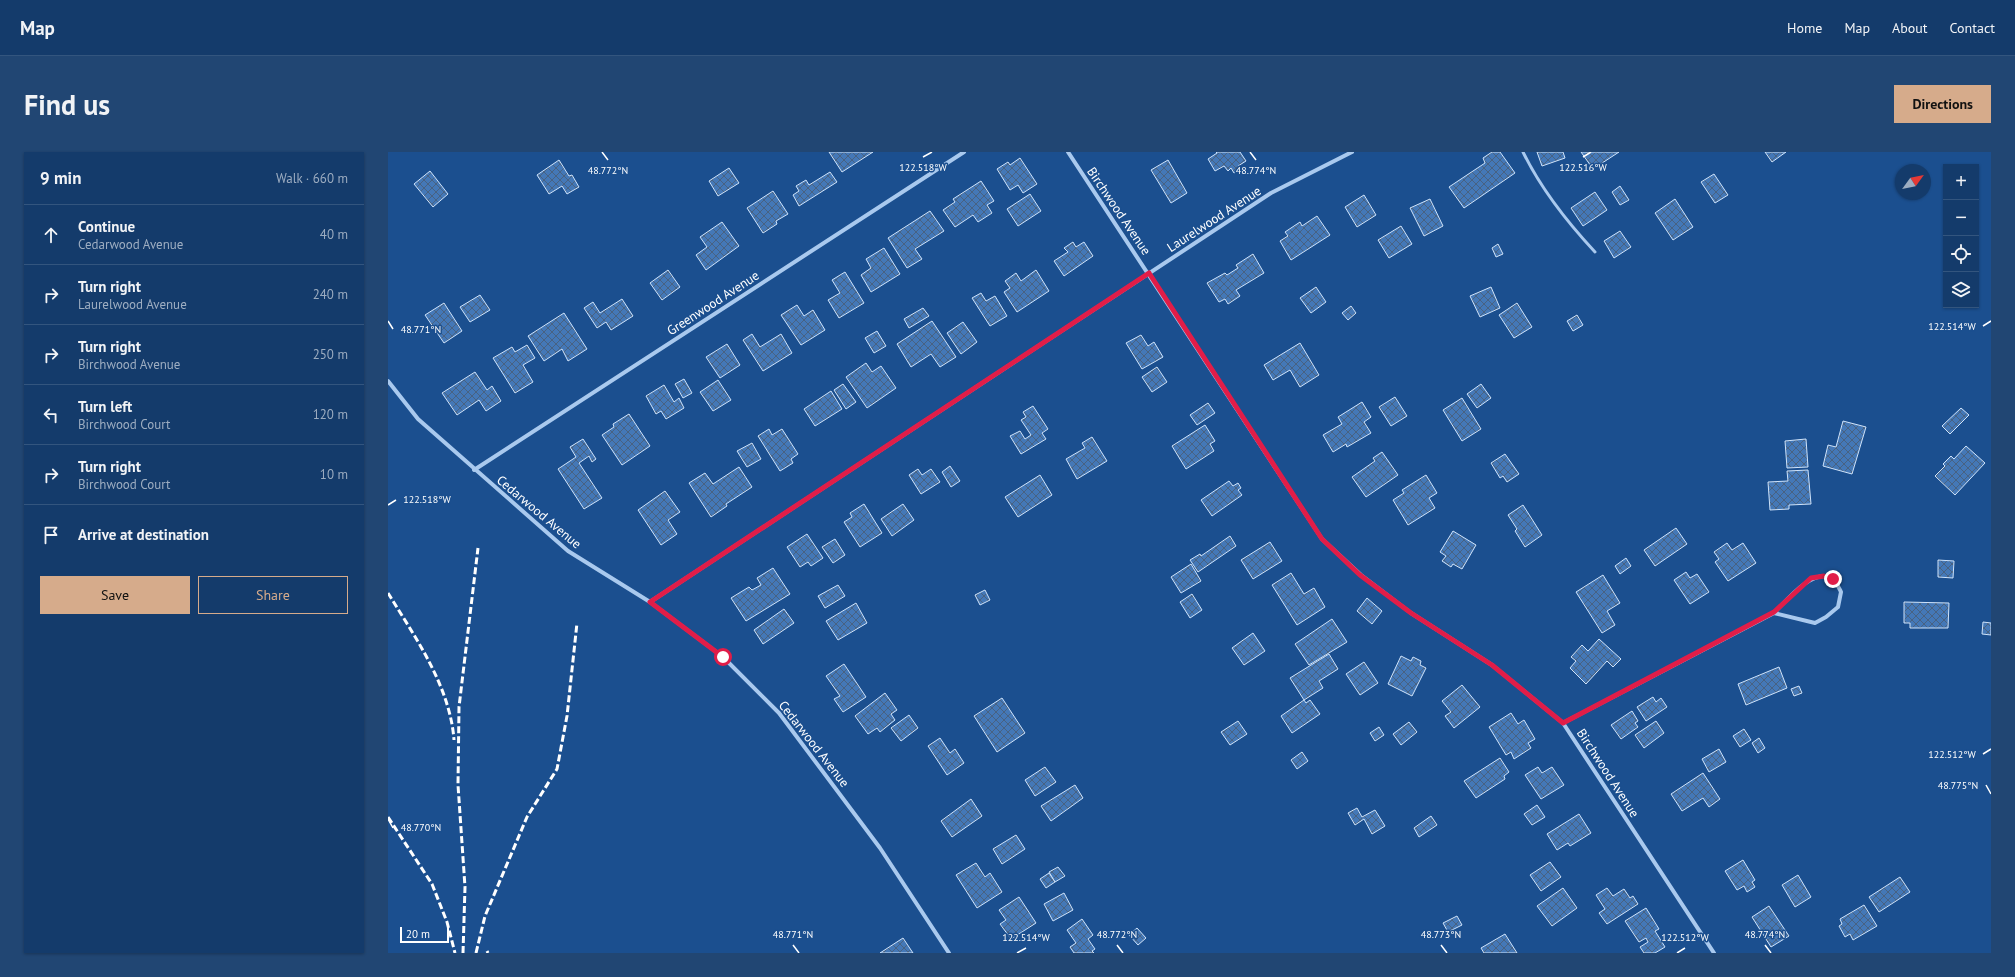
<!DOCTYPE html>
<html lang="en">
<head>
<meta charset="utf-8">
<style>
  :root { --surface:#143b6b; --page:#214673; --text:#f1f3f6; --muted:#9dadc1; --line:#33557e; --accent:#d6ab8b }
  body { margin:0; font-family:"PT Sans",sans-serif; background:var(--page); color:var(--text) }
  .controls { position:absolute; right:12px; top:12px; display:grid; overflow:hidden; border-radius:0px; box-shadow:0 1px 3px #0004 }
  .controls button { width:36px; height:36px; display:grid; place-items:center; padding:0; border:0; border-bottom:1px solid var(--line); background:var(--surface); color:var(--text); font:20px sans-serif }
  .compass { position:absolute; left:1507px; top:12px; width:36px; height:36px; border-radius:50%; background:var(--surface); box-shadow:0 1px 3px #0004; rotate:57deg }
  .scale { position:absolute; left:12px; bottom:10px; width:49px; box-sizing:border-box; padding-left:4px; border:2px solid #fff; border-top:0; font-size:11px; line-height:14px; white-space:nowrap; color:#fff; -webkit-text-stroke:3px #1b4f8f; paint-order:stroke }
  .stop { position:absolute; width:12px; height:12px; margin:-9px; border:3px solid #e11d48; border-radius:50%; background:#fff }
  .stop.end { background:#e11d48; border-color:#fff; box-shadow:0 1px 4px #0008 }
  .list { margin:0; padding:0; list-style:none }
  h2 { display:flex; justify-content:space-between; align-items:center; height:52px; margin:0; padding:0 16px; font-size:17px }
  h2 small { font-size:13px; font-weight:400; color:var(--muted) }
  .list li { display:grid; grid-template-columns:26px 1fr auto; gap:12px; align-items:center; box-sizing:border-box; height:60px; padding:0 16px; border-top:1px solid var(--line) }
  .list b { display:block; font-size:15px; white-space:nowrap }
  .list p { margin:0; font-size:13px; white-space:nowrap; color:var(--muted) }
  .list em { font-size:13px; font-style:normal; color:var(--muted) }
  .actions { display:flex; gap:8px; padding:12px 16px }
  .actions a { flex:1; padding:9px 0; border:1px solid var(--accent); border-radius:0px; text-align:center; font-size:14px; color:var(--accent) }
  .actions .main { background:var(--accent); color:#111 }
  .icon { flex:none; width:22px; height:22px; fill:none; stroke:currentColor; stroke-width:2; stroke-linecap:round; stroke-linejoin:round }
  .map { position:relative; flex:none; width:1603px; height:801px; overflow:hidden; border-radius:0px }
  header { display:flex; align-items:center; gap:24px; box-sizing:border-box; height:56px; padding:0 20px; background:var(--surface); border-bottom:1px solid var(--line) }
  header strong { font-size:19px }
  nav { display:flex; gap:22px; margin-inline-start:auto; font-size:14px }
  .intro { display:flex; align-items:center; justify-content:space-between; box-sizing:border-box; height:96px; padding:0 24px }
  h1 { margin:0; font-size:28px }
  .button { padding:10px 18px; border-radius:0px; background:var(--accent); color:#111; font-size:14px; font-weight:700 }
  main { display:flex; gap:24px; padding:0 24px }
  aside { flex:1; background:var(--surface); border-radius:0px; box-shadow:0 1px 3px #0004 }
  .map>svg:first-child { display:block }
  .building { fill:url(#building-cross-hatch); stroke:#cfe3fa }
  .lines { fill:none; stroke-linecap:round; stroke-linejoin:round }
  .service { stroke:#a9c9ee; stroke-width:3 }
  .minor { stroke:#a9c9ee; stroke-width:4 }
  .rail { stroke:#fff; stroke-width:3; stroke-dasharray:7 3; stroke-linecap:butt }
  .route { stroke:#e11d48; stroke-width:5 }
  .ticks { fill:none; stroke:#fff; stroke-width:1.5 }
  .labels { text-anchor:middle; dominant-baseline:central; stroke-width:3; stroke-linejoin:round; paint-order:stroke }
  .street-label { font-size:13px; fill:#fff; stroke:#1b4f8f }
  .ticks-label { font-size:10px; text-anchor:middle; fill:#fff; stroke:#1b4f8f; stroke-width:3; stroke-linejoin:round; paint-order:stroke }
</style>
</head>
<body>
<header>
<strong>Map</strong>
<nav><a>Home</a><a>Map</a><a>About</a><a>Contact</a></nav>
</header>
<div class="intro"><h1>Find us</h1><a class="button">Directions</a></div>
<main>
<aside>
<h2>9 min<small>Walk · 660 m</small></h2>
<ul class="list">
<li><svg class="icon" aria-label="ahead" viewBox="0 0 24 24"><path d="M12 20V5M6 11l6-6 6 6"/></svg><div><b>Continue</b><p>Cedarwood Avenue</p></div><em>40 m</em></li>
<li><svg class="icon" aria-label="right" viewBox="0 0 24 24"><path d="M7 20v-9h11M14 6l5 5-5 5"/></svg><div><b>Turn right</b><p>Laurelwood Avenue</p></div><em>240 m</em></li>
<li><svg class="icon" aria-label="right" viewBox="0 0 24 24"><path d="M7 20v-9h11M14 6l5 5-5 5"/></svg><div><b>Turn right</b><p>Birchwood Avenue</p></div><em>250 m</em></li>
<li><svg class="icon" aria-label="left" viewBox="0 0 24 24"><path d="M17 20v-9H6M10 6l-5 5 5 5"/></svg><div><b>Turn left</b><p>Birchwood Court</p></div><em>120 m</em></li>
<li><svg class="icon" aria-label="right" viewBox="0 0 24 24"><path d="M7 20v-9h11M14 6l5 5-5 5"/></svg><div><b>Turn right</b><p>Birchwood Court</p></div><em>10 m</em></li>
<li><svg class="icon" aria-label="arrive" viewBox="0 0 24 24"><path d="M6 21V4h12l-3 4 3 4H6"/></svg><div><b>Arrive at destination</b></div></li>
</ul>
<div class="actions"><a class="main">Save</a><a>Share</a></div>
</aside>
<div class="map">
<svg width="1603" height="801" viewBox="0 0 1603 801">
  <defs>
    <pattern id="building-cross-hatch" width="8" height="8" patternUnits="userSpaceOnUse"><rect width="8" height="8" fill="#4478b7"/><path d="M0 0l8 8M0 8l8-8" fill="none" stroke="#486282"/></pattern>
  </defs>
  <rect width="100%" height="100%" fill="#1b4f8f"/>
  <!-- building -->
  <g class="building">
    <path d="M441,0H485L454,20Z"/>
    <path d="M828,0H852L858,9L850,14L852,17L846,21L843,16L840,19L836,14L827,19L820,7L829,1Z"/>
    <path d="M1104,0H1112L1127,21L1076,56L1061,35L1097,11L1095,6Z"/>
    <path d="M1149,0H1175L1177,6L1154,14Z"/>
    <path d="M1193,0H1231L1205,17Z"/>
    <path d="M1377,0H1398L1384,10Z"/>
    <path d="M632,6L649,32L635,41L630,33L622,38L609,17L620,10L622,13Z"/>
    <path d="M171,8L181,24L184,23L191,35L179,42L174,34L161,42L149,23Z"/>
    <path d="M780,8L799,41L783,51L763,18Z"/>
    <path d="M341,16L351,31L330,44L321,29Z"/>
    <path d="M42,19L60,42L45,55L26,32Z"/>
    <path d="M442,20L449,30L411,54L405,43L411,39L408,34L418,28L421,33Z"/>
    <path d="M1326,22L1340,43L1327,51L1313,30Z"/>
    <path d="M593,29L606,49L599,53L604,61L590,70L585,63L567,75L555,58L567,50L565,47Z"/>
    <path d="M1232,34L1241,48L1232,53L1224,40Z"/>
    <path d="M385,39L400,62L388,69L389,72L375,81L359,56Z"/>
    <path d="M1207,40L1219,58L1195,74L1183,56Z"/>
    <path d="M642,42L653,59L630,74L619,57Z"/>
    <path d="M976,43L988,63L969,75L957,55Z"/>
    <path d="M1042,47L1055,74L1036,84L1022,56Z"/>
    <path d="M1287,47L1305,75L1285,88L1267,61Z"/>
    <path d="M542,59L556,79L527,97L534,107L519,116L500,86Z"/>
    <path d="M929,64L942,83L903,108L892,89L900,84L897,80L912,70L914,74Z"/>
    <path d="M334,70L351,94L318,118L308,103L319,95L312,85Z"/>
    <path d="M1013,74L1024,92L1001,106L990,88Z"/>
    <path d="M1232,79L1243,95L1226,106L1216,89Z"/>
    <path d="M685,90L688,95L696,90L705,104L676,124L666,109L680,100L676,96Z"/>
    <path d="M1110,92L1115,102L1108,105L1104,96Z"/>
    <path d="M496,96L512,122L483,140L473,123L483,116L478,107Z"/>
    <path d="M865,102L876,121L848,138L852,144L840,152L837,147L831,150L819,131L837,121L839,123L850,116L848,113Z"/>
    <path d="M280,118L292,135L274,148L262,131Z"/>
    <path d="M648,118L661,139L629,160L616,140L622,136L617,129L628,121L633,129Z"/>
    <path d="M457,120L476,151L451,166L440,148L452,141L444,128Z"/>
    <path d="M928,135L938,150L923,161L912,146Z"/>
    <path d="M1103,135L1112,156L1092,165L1082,144Z"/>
    <path d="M593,141L598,149L607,144L619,164L602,174L584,146Z"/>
    <path d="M92,143L102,158L82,170L72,155Z"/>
    <path d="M234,147L245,164L223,178L218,170L209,176L196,156L205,150L212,161Z"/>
    <path d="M56,151L74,179L56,191L37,163Z"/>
    <path d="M1129,151L1144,175L1126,186L1111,163Z"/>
    <path d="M409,153L416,164L425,158L437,178L413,193L393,163Z"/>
    <path d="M963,154L968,161L960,168L954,161Z"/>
    <path d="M535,156L541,164L521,176L516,167Z"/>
    <path d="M176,161L199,197L180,209L174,197L156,209L140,184Z"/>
    <path d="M1189,163L1195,173L1185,179L1179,169Z"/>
    <path d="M544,169L568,205L552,215L543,202L523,215L509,192Z"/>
    <path d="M575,170L589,190L573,202L559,181Z"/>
    <path d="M489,179L498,194L486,201L477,186Z"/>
    <path d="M364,182L372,195L393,182L404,201L375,219L355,188Z"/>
    <path d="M753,183L760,194L766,190L775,205L754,217L738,191Z"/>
    <path d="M912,191L931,223L912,235L902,218L885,228L876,213Z"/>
    <path d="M339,192L352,213L332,226L318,205Z"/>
    <path d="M139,193L147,206L135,213L145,230L127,241L105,206L124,195L127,200Z"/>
    <path d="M478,211L484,220L493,214L508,236L479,256L458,225Z"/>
    <path d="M769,215L779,230L764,240L754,225Z"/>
    <path d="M87,220L99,238L104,234L113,249L98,259L91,248L69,263L54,241Z"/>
    <path d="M296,227L304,241L295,246L287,232Z"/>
    <path d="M330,228L343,248L325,259L312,240Z"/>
    <path d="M455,232L468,250L458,257L446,238Z"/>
    <path d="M1093,232L1103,246L1089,256L1079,242Z"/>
    <path d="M276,233L286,250L291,246L296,256L278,267L273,259L268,262L258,244Z"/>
    <path d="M443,239L454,257L427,274L416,257Z"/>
    <path d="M1007,245L1019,264L1003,274L991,255Z"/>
    <path d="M1074,246L1093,277L1074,289L1055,258Z"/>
    <path d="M974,250L983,265L976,270L983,281L959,295L958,292L945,300L935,283L954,272L950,265Z"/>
    <path d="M820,251L827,261L809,273L802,263Z"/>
    <path d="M645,254L660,277L654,281L658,287L633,302L622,284L632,279L637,287L643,283L633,268L638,265L635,260Z"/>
    <path d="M1573,256L1581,263L1562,282L1554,274Z"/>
    <path d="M241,262L262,294L234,313L214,283L226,275L225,272Z"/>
    <path d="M1455,269L1478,275L1464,322L1435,314L1440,293L1448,295Z"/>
    <path d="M817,273L827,289L822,292L826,299L798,317L784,294Z"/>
    <path d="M381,277L384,283L394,277L410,302L403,307L405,311L392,319L370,284Z"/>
    <path d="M704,285L719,309L689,327L678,307L697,296L694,291Z"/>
    <path d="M195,287L208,307L204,310L201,304L191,311L214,346L196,357L170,317L188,305L182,295Z"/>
    <path d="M1418,287L1420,315L1399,316L1397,289Z"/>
    <path d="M364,291L373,307L359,315L349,299Z"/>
    <path d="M1578,294L1597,311L1567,343L1547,324L1557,314L1555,312L1563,304L1566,307Z"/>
    <path d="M994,300L1010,323L978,345L964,325L987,309L985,306Z"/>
    <path d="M1117,302L1131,322L1119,330L1115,324L1112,326L1103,311Z"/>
    <path d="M562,314L572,329L563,335L554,320Z"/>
    <path d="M351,315L364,335L338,352L339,354L323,365L301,331L317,321L325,332Z"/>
    <path d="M530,317L534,323L543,317L552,330L533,342L521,323Z"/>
    <path d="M1420,318L1423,352L1401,353V357L1382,358L1380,330L1400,329L1399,319Z"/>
    <path d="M652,323L664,343L630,365L617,345Z"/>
    <path d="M1038,323L1049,341L1041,346L1047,356L1020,373L1005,348L1016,341L1014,338Z"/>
    <path d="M841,329L845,334L850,331L853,336L850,338L854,343L824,364L813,348Z"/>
    <path d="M277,339L292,360L280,368L289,382L273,393L250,358Z"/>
    <path d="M476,352L494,381L472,395L456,370L464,365L462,361Z"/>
    <path d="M515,352L526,368L504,384L493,367Z"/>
    <path d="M1135,353L1154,383L1137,395L1127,379L1129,377L1120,363Z"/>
    <path d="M1288,376L1299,392L1267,414L1256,398Z"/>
    <path d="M1065,379L1088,393L1074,417L1065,412L1063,415L1054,409L1058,404L1052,400Z"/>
    <path d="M419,382L435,406L423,414L420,410L412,415L399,395Z"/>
    <path d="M842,384L848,394L810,420L802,408L812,402L813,404Z"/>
    <path d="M447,387L457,403L445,411L434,395Z"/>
    <path d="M882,390L894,409L865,427L853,408Z"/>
    <path d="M1339,391L1344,398L1355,391L1368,411L1340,429L1327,410L1331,407L1326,400Z"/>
    <path d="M1238,406L1243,414L1232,422L1227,414Z"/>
    <path d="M1550,408L1566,409L1565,426L1550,425Z"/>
    <path d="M803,412L813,429L793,441L783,425Z"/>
    <path d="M385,416L402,442L358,469L343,446L361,435L364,438L373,433L369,426Z"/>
    <path d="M1298,420L1302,426L1309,422L1321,440L1302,452L1286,428Z"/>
    <path d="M903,421L916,442L926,436L937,455L909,473L884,433Z"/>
    <path d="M1215,423L1232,451L1219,459L1227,473L1214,481L1188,440Z"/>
    <path d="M450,433L457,444L437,456L430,444Z"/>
    <path d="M597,438L602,448L592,453L587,443Z"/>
    <path d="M804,442L814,458L802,466L792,450Z"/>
    <path d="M979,446L994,459L984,472L969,459Z"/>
    <path d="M1516,450L1561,451L1560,476H1522V471H1516Z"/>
    <path d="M468,451L479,471L450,488L438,469Z"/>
    <path d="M396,457L406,471L375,492L366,478Z"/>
    <path d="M944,467L959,490L921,513L907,492Z"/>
    <path d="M1595,470L1603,471V483L1594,482Z"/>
    <path d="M865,481L877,499L856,513L844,496Z"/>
    <path d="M1211,487L1233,507L1225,515L1219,509L1198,532L1182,516L1188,509L1183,505L1194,493L1200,499Z"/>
    <path d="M941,502L950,517L931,529L935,536L916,548L902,526Z"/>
    <path d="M1013,504L1023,509L1025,505L1033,509L1032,513L1038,516L1024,544L1000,532Z"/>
    <path d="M976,510L990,531L972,543L958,522Z"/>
    <path d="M456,512L478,545L455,560L446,547L452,544L438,524Z"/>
    <path d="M1391,515L1399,536L1358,553L1350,532Z"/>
    <path d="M1074,533L1092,555L1066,576L1057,564L1063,560L1054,549Z"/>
    <path d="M1411,534L1414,541L1406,544L1403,537Z"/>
    <path d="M497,541L509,558L503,562L507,568L492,580L489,576L480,582L467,564Z"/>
    <path d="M1265,545L1268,550L1273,546L1279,555L1258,569L1249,555Z"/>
    <path d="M614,546L637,581L609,600L586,564Z"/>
    <path d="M916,548L918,551L922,548L932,562L904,581L893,564Z"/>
    <path d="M1244,559L1250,569L1247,571L1250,575L1233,587L1223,573Z"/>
    <path d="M1123,561L1130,572L1136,568L1147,587L1140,591L1143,596L1126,607L1123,600L1118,603L1101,575Z"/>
    <path d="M521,563L530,576L513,589L503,576Z"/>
    <path d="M850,569L859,582L842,593L833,580Z"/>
    <path d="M1268,569L1276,581L1256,596L1247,583Z"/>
    <path d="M1021,570L1029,580L1013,593L1005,582Z"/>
    <path d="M991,575L996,583L987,589L982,581Z"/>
    <path d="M1356,577L1363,588L1352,595L1345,584Z"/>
    <path d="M552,586L562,601L567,597L576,611L559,623L540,594Z"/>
    <path d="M1371,586L1377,596L1370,601L1364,591Z"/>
    <path d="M1331,597L1338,610L1321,620L1314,607Z"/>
    <path d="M914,600L920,609L909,617L903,608Z"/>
    <path d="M1112,606L1121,620L1116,624L1117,627L1088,646L1076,629Z"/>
    <path d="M657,615L668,630L647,644L637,628Z"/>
    <path d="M1150,615L1154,621L1164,615L1176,633L1153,647L1137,623Z"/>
    <path d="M1315,621L1332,647L1321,655L1315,646L1294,659L1283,642Z"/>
    <path d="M687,633L695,646L663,669L653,654Z"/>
    <path d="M583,647L594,664L564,685L553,669Z"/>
    <path d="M1149,653L1157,665L1144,673L1136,662Z"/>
    <path d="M969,656L974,665L987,658L997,674L984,682L976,667L967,673L960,661Z"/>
    <path d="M1191,662L1203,681L1182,694L1180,691L1169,698L1159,682Z"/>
    <path d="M1043,664L1049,673L1031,685L1026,676Z"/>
    <path d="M628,683L637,697L614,712L605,697Z"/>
    <path d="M1355,708L1367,728L1364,730L1367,735L1359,740L1356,734L1349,738L1337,719Z"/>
    <path d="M1162,710L1173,725L1153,739L1142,723Z"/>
    <path d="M588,711L597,725L602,721L614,740L589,756L568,723Z"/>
    <path d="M670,715L677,724L667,730L661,720Z"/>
    <path d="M661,721L667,730L658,736L652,727Z"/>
    <path d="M1410,723L1423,745L1407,755L1394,733Z"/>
    <path d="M1512,725L1522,740L1491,760L1481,745Z"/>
    <path d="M1175,736L1189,756L1164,774L1149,754Z"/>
    <path d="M1219,736L1225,744L1236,737L1242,746L1245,744L1250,752L1219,772L1211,761L1217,757L1208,743Z"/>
    <path d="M676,741L685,758L665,769L656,752Z"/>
    <path d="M631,745L648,771L623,787L612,772L618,768L611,758Z"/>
    <path d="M1476,753L1489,774L1465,788L1462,782L1457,785L1451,774L1454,772L1452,767Z"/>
    <path d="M1381,754L1401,784L1383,795L1364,765Z"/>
    <path d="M1258,756L1271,777L1267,779L1277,795L1267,801H1256L1252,795L1260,790L1258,786L1251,790L1237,769Z"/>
    <path d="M1069,764L1074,773L1060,780L1055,771Z"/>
    <path d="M694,767L705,783L700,787L707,797L704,799L706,801H686L682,795L688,791L679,778Z"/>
    <path d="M749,776L758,786L750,793L741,783Z"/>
    <path d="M1117,782L1129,801H1096L1093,796Z"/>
    <path d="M515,786L525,801H492Z"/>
  </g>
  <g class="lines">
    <!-- service -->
    <path class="service" d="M1135,0C1153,37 1179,70 1207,100"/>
    <!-- minor -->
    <g class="minor">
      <path d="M680,0L934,387L973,423L1023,461L1104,513L1175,571L1326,801"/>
      <path d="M0,229L30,267L180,399L262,450L335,505L391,561L492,696L561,801"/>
      <path d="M86,318L576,0"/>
      <path d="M262,450L883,41L964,0"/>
      <path d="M1175,571L1386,461L1427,471L1438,465L1450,455L1453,440C1451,436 1448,429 1444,427C1426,414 1398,449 1386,461"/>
    </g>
    <!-- rail -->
    <g class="rail">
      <path d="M0,441C27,485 62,534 66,588"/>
      <path d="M0,665L44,732L59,770L67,801"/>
      <path d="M99,799L100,801"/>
      <path d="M75,801L77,735L70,633L71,555L90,396"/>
      <path d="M88,801L97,764L139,665L169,617L179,564L189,471"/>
    </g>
  </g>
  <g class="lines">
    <!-- route -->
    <path class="route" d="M335,505L262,450L761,121L934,387L972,423L1023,461L1104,513L1175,571L1386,460L1423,426L1436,424L1445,427"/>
  </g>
  <!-- ticks -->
  <path class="ticks" d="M214,0L220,8M862,0L868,8M535,5L544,0M1195,5L1203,0M0,169L5,177M1595,174L1603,169M0,353L8,348M1595,602L1603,597M1598,633L1603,642M0,667L5,676M405,793L411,801M729,793L735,801M1053,793L1059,801M1377,793L1383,801M629,801L638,796M1289,801L1297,796"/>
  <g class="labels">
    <!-- street labels -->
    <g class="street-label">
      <text transform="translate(731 59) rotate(56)">Birchwood Avenue</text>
      <text transform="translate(826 67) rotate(-33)">Laurelwood Avenue</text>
      <text transform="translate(325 151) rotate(-33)">Greenwood Avenue</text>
      <text transform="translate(151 360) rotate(40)">Cedarwood Avenue</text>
      <text transform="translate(426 592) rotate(52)">Cedarwood Avenue</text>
      <text transform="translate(1220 621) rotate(57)">Birchwood Avenue</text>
    </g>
  </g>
  <g class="ticks-label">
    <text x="535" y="19">122.518°W</text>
    <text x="1195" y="19">122.516°W</text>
    <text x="220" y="22">48.772°N</text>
    <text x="868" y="22">48.774°N</text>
    <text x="1564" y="178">122.514°W</text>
    <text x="33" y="181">48.771°N</text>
    <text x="39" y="351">122.518°W</text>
    <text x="1564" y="606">122.512°W</text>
    <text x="1570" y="637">48.775°N</text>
    <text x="33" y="679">48.770°N</text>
    <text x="405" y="786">48.771°N</text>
    <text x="729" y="786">48.772°N</text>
    <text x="1053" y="786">48.773°N</text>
    <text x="1377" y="786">48.774°N</text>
    <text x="638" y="789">122.514°W</text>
    <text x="1297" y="789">122.512°W</text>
  </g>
</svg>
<div class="controls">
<button>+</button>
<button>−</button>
<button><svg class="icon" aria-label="locate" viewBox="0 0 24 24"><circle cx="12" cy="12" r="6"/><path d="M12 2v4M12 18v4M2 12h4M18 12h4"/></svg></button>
<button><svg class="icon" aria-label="layers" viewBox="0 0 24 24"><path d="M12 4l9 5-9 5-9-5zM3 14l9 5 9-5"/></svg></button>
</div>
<svg class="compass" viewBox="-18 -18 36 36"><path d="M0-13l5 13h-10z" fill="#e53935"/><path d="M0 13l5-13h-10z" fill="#9dadc1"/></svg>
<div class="scale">20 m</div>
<div class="stop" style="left:335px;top:505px"></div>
<div class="stop end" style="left:1445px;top:427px"></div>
</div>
</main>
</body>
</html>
